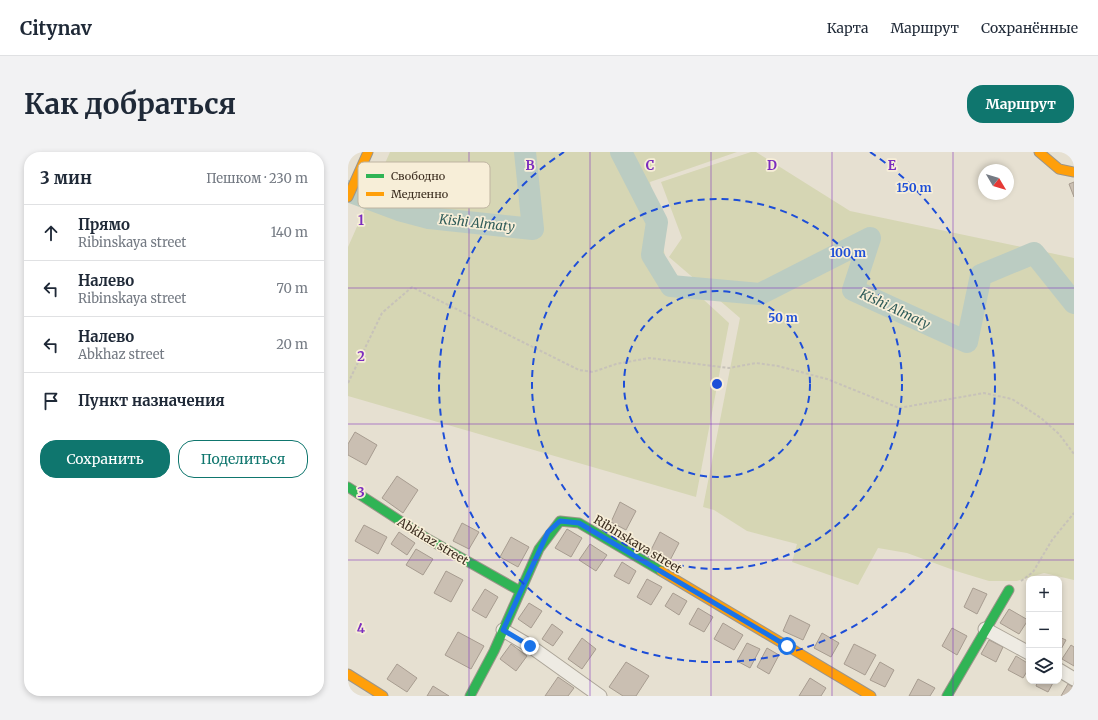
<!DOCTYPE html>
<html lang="ru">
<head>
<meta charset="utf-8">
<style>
  :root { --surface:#fff; --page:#f2f2f3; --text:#1f2937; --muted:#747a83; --line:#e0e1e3; --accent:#0f766e }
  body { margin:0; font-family:Merriweather,serif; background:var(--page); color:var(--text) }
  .controls { position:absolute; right:12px; bottom:12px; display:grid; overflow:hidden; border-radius:8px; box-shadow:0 2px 6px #0003 }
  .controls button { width:36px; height:36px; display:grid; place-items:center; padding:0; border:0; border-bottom:1px solid var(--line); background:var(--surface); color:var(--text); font:20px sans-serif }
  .compass { position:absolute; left:630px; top:12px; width:36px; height:36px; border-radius:50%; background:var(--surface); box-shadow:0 2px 6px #0003; rotate:128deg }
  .stop { position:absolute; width:12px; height:12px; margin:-9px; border:3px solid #1a73e8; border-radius:50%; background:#fff }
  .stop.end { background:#1a73e8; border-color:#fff; box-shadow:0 1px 4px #0008 }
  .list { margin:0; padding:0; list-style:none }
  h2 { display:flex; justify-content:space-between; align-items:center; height:52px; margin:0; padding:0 16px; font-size:17px }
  h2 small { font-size:13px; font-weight:400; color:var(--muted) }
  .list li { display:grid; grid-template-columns:26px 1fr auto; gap:12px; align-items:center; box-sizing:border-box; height:56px; padding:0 16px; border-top:1px solid var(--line) }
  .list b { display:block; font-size:15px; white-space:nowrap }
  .list p { margin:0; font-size:13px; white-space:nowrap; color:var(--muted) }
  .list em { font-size:13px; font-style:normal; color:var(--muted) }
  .actions { display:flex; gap:8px; padding:12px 16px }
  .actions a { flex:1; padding:9px 0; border:1px solid var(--accent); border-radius:16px; text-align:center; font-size:14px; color:var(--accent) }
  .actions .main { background:var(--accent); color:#fff }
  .icon { flex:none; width:22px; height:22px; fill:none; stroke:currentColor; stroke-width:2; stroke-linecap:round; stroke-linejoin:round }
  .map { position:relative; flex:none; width:726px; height:544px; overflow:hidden; border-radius:16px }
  header { display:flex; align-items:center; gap:24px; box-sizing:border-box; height:56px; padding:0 20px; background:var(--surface); border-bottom:1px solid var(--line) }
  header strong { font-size:19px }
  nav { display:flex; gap:22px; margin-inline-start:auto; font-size:14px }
  .intro { display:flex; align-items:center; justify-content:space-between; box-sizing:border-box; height:96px; padding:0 24px }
  h1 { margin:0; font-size:28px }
  .button { padding:10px 18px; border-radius:16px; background:var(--accent); color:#fff; font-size:14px; font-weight:700 }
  main { display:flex; gap:24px; padding:0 24px }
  aside { flex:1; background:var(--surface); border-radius:16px; box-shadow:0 2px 6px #0003 }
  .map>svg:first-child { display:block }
  .green { fill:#d6d6b4 }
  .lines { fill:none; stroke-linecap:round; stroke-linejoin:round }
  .river { stroke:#bbccc2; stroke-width:22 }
  .building { fill:#cabfb2; stroke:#a79c90 }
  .street-casing { stroke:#aca599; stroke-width:15 }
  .fast-casing { stroke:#9c958a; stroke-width:11 }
  .slow-casing { stroke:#9c958a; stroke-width:11 }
  .path { stroke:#c7c2b9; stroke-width:2; stroke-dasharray:3 2; stroke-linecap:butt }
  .street { stroke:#eeebe3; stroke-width:13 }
  .fast { stroke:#30b455; stroke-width:9 }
  .slow { stroke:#ff9f0a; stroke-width:9 }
  .route { stroke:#1a73e8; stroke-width:5 }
  .grid { fill:none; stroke:#7b2cbf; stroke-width:1; stroke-opacity:0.55 }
  .ring { fill:none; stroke:#1d4ed8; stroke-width:2; stroke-dasharray:7 5 }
  .labels { text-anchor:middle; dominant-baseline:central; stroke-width:3.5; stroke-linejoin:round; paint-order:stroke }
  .street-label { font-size:12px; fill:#3c2e20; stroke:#f7eed8 }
  .water-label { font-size:13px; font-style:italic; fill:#305c59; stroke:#f7eed8 }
  .key { fill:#f7eed8; stroke:#bfb4a1; stroke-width:1 }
  .key-label { font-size:11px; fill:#3c2e20 }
  .grid-label { font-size:13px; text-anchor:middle; font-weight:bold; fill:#7b2cbf; stroke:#f7eed8; stroke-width:3.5; stroke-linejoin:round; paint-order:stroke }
  .centre { fill:#1d4ed8; stroke:#f7eed8; stroke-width:2 }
  .ring-label { font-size:12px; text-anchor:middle; font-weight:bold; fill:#1d4ed8; stroke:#f7eed8; stroke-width:3.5; stroke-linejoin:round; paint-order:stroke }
</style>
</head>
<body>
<header>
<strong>Citynav</strong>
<nav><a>Карта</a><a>Маршрут</a><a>Сохранённые</a></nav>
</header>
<div class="intro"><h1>Как добраться</h1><a class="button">Маршрут</a></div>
<main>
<aside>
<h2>3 мин<small>Пешком · 230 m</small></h2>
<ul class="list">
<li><svg class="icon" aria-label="ahead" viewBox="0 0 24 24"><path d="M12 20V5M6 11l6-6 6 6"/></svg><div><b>Прямо</b><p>Ribinskaya street</p></div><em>140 m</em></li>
<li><svg class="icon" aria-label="left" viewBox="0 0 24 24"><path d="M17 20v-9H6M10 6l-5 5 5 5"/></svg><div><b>Налево</b><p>Ribinskaya street</p></div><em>70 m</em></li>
<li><svg class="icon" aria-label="left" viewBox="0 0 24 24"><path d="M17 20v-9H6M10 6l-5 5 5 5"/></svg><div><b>Налево</b><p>Abkhaz street</p></div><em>20 m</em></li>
<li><svg class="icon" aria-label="arrive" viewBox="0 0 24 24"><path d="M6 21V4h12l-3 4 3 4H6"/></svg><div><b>Пункт назначения</b></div></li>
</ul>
<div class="actions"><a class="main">Сохранить</a><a>Поделиться</a></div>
</aside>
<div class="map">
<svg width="726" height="544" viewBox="0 0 726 544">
  <rect width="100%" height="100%" fill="#e6e0d1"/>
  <!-- green -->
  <g class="green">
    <path d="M42,0H389L302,30L319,114L381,171L348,345L0,244V95Z"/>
    <path d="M403,0H408L502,59L726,106V428L696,421L669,429H641L608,419L559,401L530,396L510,433L444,410L449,392L399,379L366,358L355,355L392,166L321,105L334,86L313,30Z"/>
  </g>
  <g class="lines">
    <!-- river -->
    <g class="river">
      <path d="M273,0L309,70L304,103L323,134L412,142L522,86L505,138L619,190L633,123L686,101L726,151"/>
      <path d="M0,39L51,58L81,66L185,77L177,0"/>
    </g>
  </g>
  <!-- building -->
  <g class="building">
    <path d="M726,30V45L721,32Z"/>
    <path d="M7,280L29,293L18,313L0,303V292Z"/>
    <path d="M49,324L70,338L55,361L34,346Z"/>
    <path d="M272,350L288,359L278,378L263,370Z"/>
    <path d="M114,371L131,380L121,397L105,389Z"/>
    <path d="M16,373L39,385L30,402L7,389Z"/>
    <path d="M219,377L234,386L223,405L207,396Z"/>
    <path d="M51,380L67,391L59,403L43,392Z"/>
    <path d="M312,380L331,391L319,414L300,404Z"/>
    <path d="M163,385L181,395L170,415L152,405Z"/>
    <path d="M242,392L259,403L248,419L231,408Z"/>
    <path d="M68,397L85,407L75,423L58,413Z"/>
    <path d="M274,410L288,419L281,432L266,424Z"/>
    <path d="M98,419L115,428L103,450L86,441Z"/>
    <path d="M299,427L314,435L303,453L289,445Z"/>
    <path d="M625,436L639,442L629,462L616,455Z"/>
    <path d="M137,437L150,445L138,466L124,458Z"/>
    <path d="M325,441L339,449L331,463L317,454Z"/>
    <path d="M181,451L194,459L183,476L170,467Z"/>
    <path d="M350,456L365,465L356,480L341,472Z"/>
    <path d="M661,457L680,468L671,482L652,471Z"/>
    <path d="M442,463L462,473L455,488L435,479Z"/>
    <path d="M375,471L395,483L386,498L366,487Z"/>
    <path d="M204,472L215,480L205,494L194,487Z"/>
    <path d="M604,476L619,484L609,503L594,494Z"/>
    <path d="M110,480L136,494L123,517L97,503Z"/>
    <path d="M474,481L491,491L483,505L466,496Z"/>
    <path d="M711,485L718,488L711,501Z"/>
    <path d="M234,486L248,497L234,517L220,507Z"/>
    <path d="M641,488L655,495L648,510L633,502Z"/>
    <path d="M399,491L412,497L402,516L389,509Z"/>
    <path d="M163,492L179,504L168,519L152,507Z"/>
    <path d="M506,492L528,503L517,523L496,512Z"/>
    <path d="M723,493L726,495V514L714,507Z"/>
    <path d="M419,496L431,503L421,522L409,515Z"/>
    <path d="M668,504L681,512V516L675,526L660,518Z"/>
    <path d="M278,510L301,524L288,544H275L261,535Z"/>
    <path d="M532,510L546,518L537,535L522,528Z"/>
    <path d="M49,512L69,526L59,540L39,527Z"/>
    <path d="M210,525L226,536L220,544H197Z"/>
    <path d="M462,526L478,536L473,544H451Z"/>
    <path d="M570,527L587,536L582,544H561Z"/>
    <path d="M690,529H706L700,540L688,534Z"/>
    <path d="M720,532L726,536V544H713Z"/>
    <path d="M85,534L101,544H79Z"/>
  </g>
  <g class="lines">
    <defs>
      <g id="street">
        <path d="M637,477L681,501"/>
        <path d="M155,478L182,494L252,544"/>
        <path d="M711,518L726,527"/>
      </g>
      <g id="fast">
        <path d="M0,335L80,387L172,439"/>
        <path d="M122,544L146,499L191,397L212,369L231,371L313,419"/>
        <path d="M599,544L661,438"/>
      </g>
      <g id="slow">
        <path d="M691,0L711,17L726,20"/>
        <path d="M0,45L20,0"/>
        <path d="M313,419L523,544"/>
        <path d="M0,522L35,544"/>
      </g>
    </defs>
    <!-- street casing -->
    <use href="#street" class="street-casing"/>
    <!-- fast casing -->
    <use href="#fast" class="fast-casing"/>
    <!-- slow casing -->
    <use href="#slow" class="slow-casing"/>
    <!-- path -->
    <g class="path">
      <path d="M0,231L34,161L64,135L231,218L245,220L268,212L301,206L381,216L408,211L430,214L479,227L551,256L636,241L664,247L693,266L711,282L726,302"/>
      <path d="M673,429L685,420L704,388L726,361"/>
    </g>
    <!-- street -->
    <use href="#street" class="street"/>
    <!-- fast -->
    <use href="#fast" class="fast"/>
    <!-- slow -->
    <use href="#slow" class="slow"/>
  </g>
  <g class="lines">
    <!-- route -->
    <path class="route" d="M182,494L155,478L200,380L212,369L231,371L439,494"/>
  </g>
  <!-- grid -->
  <path class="grid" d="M121,0V544M242,0V544M363,0V544M484,0V544M605,0V544M0,136H726M0,272H726M0,408H726"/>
  <!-- distance rings -->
  <g class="ring">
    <circle cx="369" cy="232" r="93"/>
    <circle cx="369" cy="232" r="185"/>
    <path d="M522 0A278 278 0 1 1 216 0"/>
  </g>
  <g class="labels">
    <!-- street labels -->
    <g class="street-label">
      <text transform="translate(85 389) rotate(31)">Abkhaz street</text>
      <text transform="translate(290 392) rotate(31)">Ribinskaya street</text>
    </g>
    <!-- water labels -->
    <g class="water-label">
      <text transform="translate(129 71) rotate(6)">Kіshі Almaty</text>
      <text transform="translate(547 157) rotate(25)">Kіshі Almaty</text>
    </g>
  </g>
  <!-- legend -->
  <rect x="10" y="10" width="132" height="46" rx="6" class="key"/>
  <rect x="18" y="22" width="18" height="4" fill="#30b455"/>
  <rect x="18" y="40" width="18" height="4" fill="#ff9f0a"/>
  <g class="key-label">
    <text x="43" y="28">Свободно</text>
    <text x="43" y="46">Медленно</text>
  </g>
  <g class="grid-label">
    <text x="182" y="18">B</text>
    <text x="302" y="18">C</text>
    <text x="424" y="18">D</text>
    <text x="544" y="18">E</text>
    <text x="13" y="73">1</text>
    <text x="13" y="209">2</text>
    <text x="13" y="345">3</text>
    <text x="13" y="481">4</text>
  </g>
  <circle cx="369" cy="232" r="6" class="centre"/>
  <g class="ring-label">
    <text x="566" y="40">150 m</text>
    <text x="500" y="105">100 m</text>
    <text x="435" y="170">50 m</text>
  </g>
</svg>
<div class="controls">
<button>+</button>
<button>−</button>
<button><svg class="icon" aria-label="layers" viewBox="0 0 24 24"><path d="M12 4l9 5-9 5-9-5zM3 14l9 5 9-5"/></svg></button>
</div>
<svg class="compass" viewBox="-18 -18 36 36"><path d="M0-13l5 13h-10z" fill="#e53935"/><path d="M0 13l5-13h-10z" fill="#747a83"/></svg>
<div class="stop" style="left:439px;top:494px"></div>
<div class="stop end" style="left:182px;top:494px"></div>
</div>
</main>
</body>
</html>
